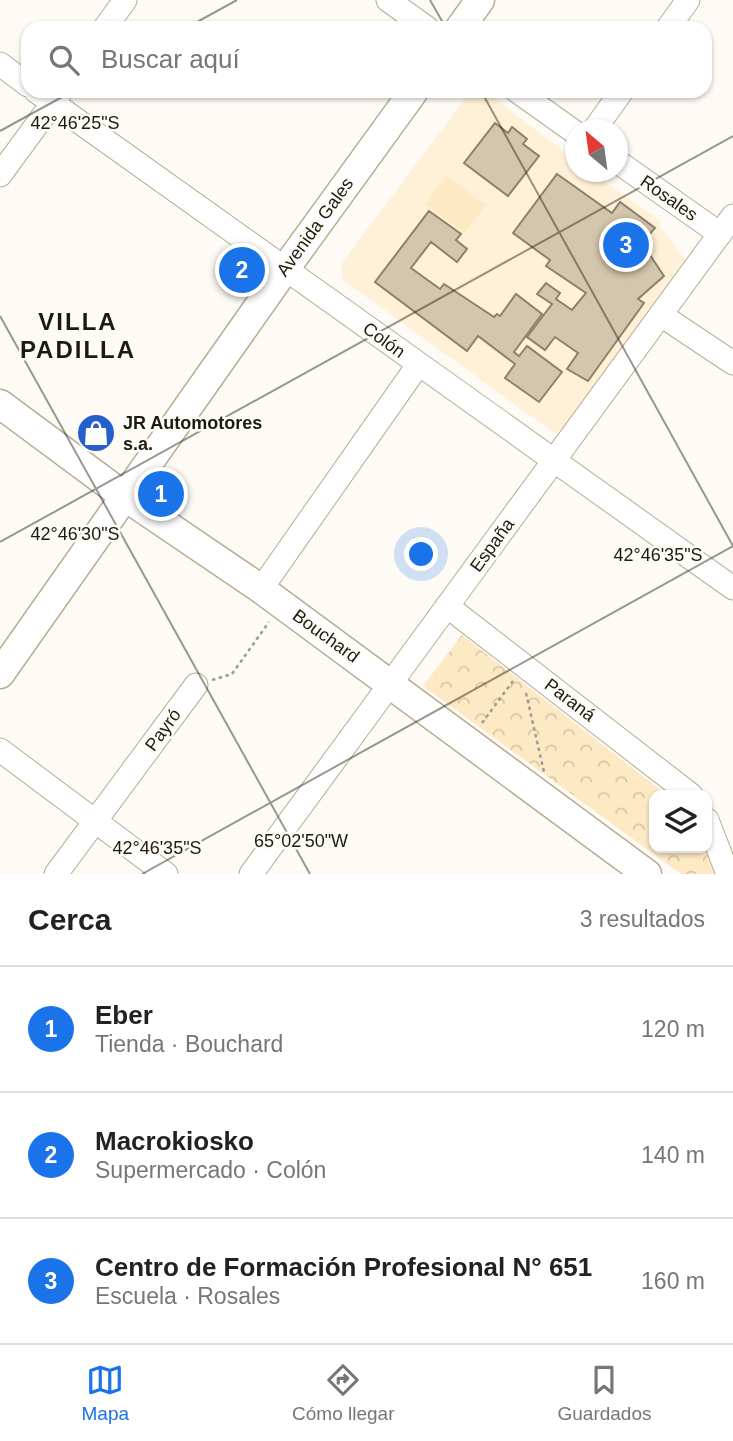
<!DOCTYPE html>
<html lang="es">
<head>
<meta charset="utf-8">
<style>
  :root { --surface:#fff; --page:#f2f2f2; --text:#222; --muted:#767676; --line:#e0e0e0; --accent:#1a73e8 }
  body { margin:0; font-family:Arial,sans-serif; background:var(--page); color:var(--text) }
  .controls { position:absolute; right:21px; bottom:21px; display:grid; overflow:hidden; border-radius:14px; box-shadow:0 2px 5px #0004 }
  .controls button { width:63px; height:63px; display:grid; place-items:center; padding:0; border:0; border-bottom:2px solid var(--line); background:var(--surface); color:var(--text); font:35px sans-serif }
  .compass { position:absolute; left:565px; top:119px; width:63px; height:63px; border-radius:50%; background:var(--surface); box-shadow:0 2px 5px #0004; rotate:331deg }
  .you { position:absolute; left:422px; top:555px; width:24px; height:24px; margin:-18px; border:5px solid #fff; border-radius:50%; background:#1a73e8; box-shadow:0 0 0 10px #1a73e833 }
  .badge { display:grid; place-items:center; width:46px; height:46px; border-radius:50%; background:var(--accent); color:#fff; font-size:23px; font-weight:700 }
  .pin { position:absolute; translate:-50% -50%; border:4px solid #fff; box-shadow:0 2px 7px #0006 }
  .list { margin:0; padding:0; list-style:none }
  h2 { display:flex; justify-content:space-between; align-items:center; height:91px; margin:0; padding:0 28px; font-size:30px }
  h2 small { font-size:23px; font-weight:400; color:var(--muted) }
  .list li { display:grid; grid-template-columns:46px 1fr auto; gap:21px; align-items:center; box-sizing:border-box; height:126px; padding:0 28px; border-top:2px solid var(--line) }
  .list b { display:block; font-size:26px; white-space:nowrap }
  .list p { margin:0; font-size:23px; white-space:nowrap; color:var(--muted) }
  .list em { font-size:23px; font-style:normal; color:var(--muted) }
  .icon { flex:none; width:38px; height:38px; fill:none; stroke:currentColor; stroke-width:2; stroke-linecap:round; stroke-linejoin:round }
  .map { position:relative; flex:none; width:733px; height:874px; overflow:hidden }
  .search { position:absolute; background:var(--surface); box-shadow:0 2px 5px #0004; left:21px; right:21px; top:21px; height:77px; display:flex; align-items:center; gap:18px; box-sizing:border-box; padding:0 24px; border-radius:21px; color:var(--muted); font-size:26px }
  .sheet { height:469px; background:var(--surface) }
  nav { display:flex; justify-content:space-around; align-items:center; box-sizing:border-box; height:98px; border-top:2px solid var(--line); background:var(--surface); font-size:19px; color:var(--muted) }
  nav a { display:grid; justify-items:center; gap:4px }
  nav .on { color:var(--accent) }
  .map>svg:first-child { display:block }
  .built { fill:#fff1d7 }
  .park { fill:url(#park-crowns) }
  .garden { fill:#fde9c4 }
  .building { fill:#d4c6ad; stroke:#8e816a; stroke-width:2 }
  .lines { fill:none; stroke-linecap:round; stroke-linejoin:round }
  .minor-casing { stroke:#b9ac94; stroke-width:25 }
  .major-casing { stroke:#b9ac94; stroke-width:31 }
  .path { stroke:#9f9b95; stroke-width:2.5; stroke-dasharray:3.5 3.5; stroke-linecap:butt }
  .minor { stroke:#fff; stroke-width:23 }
  .major { stroke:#fff; stroke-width:28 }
  .ticks { fill:none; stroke:#1f1a11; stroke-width:2; stroke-opacity:0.45 }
  .labels { text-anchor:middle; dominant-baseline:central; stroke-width:5; stroke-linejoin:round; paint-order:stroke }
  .street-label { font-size:18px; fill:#1f1a11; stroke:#fefbf6 }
  .poi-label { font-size:18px; font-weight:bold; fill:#1f1a11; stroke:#fefbf6; text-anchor:start }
  .district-label { font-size:24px; font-weight:bold; letter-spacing:2px; fill:#1f1a11; stroke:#fefbf6 }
  .ticks-label { font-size:18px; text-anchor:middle; fill:#1f1a11; stroke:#fefbf6; stroke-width:5; stroke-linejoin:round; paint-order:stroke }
</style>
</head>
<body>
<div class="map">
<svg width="733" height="874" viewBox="0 0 733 874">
  <defs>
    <pattern id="park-crowns" width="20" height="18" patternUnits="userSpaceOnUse" patternTransform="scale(1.75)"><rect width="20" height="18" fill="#fde9c4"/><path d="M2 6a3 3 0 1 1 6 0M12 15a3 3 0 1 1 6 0" fill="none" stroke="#d8c7a7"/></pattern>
  </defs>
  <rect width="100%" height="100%" fill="#fefbf6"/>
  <!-- built -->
  <path class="built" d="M471,91H485L575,160L576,172H591L661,221L659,225L687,262L566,429L554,433L343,280L341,264Z"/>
  <!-- park -->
  <path class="park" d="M462,635L667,795H654V848H707L719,874H681L423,686Z"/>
  <!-- garden -->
  <path class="garden" d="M446,176L486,205L465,233L425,204Z"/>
  <!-- building -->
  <g class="building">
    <path d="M495,123L508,133L512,127L527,139L523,144L539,156L508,196L464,163Z"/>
    <path d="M557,174L612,213L620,202L655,228L642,243L664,276L638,299L644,303L588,381L567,369L578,353L555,337L545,350L527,337L552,304L537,294L546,283L560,293L556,299L572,310L586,293L546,266L550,260L513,233Z"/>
    <path d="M429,211L461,234L456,240L467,249L457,262L431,242L411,268L440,289L444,284L494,317L497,314L500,316L516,294L542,314L514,352L519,356L527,346L562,372L539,402L505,378L515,364L478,336L467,351L375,282Z"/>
  </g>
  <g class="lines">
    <defs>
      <g id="minor">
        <path d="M388,0L427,28"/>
        <path d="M105,28L125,0"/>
        <path d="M668,28L688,0"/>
        <path d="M0,64L28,85"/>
        <path d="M36,91L733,588"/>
        <path d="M517,91L576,133"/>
        <path d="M594,130L622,91"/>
        <path d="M618,162L720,234"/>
        <path d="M0,175L60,93"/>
        <path d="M661,315L733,363"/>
        <path d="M261,589L418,365"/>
        <path d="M447,606L691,795"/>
        <path d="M0,750L166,874"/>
        <path d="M707,820L728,874"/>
        <path d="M56,874L196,685"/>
        <path d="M251,874L733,216"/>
      </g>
      <g id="major">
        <path d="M460,28L480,0"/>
        <path d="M0,404L124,496L261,589L647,874"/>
        <path d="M0,674L285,269L414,91"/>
      </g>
    </defs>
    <!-- minor casing -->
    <use href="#minor" class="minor-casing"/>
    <!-- major casing -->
    <use href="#major" class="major-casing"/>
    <!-- path -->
    <g class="path">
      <path d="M212,680L232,674L269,622"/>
      <path d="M526,693L544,772"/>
      <path d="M482,723L513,681"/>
    </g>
    <!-- minor -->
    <use href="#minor" class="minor"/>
    <!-- major -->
    <use href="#major" class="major"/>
  </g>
  <!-- ticks -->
  <path class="ticks" d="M430,0L446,28M186,28L237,0M481,91L733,546M0,131L73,91M0,316L310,874M0,542L733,136M142,874L733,546"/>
  <!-- icons -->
  <defs>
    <symbol id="shop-disc" viewBox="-11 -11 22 22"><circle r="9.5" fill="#265fcc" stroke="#fefbf6"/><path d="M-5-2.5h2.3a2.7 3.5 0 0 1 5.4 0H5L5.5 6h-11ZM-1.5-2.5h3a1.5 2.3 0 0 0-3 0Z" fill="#fff"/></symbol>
  </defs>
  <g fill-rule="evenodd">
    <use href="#shop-disc" x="74" y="411" width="44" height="44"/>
  </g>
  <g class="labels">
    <!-- street labels -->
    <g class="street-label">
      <text transform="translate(669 198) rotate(35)">Rosales</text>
      <text transform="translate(315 227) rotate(-54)">Avenida Gales</text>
      <text transform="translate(384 340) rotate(36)">Colón</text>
      <text transform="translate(492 545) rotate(-54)">España</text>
      <text transform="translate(326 636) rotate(36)">Bouchard</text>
      <text transform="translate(570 700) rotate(37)">Paraná</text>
      <text transform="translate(163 730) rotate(-54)">Payró</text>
    </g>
    <!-- poi labels -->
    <g class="poi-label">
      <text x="123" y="423">JR Automotores<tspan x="123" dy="21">s.a.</tspan></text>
    </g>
    <!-- district labels -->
    <g class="district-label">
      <text x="78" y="321">VILLA<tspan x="78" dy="28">PADILLA</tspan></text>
    </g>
  </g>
  <g class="ticks-label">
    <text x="75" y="129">42°46'25"S</text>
    <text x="75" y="540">42°46'30"S</text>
    <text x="658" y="561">42°46'35"S</text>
    <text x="301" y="847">65°02'50"W</text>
    <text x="157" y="854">42°46'35"S</text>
  </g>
</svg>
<div class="controls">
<button><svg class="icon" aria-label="layers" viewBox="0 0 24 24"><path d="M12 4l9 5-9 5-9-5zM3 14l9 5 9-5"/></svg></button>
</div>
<svg class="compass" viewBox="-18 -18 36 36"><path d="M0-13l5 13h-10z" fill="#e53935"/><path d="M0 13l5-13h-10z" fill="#767676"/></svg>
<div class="you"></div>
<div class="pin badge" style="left:161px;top:494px">1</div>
<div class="pin badge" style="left:242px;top:270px">2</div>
<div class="pin badge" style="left:626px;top:245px">3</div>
<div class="search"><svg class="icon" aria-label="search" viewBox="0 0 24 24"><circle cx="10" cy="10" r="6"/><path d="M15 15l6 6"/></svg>Buscar aquí</div>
</div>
<section class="sheet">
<h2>Cerca<small>3 resultados</small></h2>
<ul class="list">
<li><span class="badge">1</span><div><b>Eber</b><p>Tienda · Bouchard</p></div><em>120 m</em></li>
<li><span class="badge">2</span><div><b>Macrokiosko</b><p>Supermercado · Colón</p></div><em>140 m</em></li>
<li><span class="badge">3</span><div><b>Centro de Formación Profesional N° 651</b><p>Escuela · Rosales</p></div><em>160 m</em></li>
</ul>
</section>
<nav>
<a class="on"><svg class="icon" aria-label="map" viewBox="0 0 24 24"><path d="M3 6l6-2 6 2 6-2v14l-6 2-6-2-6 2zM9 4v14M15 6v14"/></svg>Mapa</a>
<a><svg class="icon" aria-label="directions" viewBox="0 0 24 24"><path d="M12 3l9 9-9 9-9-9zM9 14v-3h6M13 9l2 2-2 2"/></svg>Cómo llegar</a>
<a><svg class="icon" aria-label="saved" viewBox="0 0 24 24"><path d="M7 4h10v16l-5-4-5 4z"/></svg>Guardados</a>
</nav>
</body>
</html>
